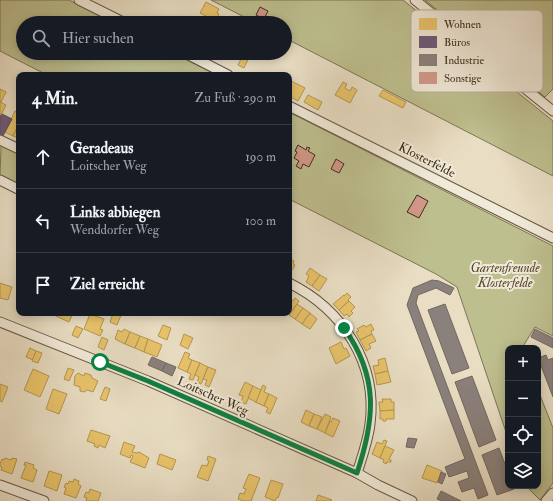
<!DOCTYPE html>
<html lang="de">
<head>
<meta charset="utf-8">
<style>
  :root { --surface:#171b24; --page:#242831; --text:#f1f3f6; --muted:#9ea1a6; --line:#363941 }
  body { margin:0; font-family:"IM FELL Double Pica",serif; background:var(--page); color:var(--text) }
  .controls { position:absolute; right:12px; bottom:12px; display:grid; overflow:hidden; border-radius:8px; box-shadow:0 2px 10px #0003 }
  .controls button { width:36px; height:36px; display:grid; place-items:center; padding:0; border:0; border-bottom:1px solid var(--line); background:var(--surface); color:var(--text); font:20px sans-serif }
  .stop { position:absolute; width:12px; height:12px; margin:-9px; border:3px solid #0b8043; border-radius:50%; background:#fff }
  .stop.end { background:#0b8043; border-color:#fff; box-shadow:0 1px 4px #0008 }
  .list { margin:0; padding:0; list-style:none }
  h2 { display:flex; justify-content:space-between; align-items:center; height:52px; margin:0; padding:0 16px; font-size:17px }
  h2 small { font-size:13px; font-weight:400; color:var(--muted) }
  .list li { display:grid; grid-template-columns:26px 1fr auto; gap:12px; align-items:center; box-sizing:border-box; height:64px; padding:0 16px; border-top:1px solid var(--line) }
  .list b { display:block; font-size:15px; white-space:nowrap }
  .list p { margin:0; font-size:13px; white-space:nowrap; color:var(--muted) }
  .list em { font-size:13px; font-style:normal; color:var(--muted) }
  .icon { flex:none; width:22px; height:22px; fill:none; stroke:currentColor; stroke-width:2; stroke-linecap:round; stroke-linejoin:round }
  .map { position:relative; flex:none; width:553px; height:501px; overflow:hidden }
  .search { position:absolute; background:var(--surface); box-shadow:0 2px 10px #0003; left:16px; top:16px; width:276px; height:44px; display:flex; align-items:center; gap:10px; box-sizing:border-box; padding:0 14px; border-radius:22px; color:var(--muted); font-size:15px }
  .panel { position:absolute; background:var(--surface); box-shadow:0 2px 10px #0003; left:16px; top:72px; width:276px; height:244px; border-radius:8px }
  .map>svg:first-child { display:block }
  .green { fill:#bebf8f; stroke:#7e7654 }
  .homes { fill:#e9c46a; stroke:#b59652 }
  .offices { fill:#6d597a; stroke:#5f4c5d }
  .industry { fill:#8a817c; stroke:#73685f }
  .building { fill:#d3988a; stroke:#3d2c1a }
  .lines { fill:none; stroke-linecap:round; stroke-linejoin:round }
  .street-casing { stroke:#685844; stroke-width:11 }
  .street { stroke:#f1ead9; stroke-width:9 }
  .route { stroke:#0b8043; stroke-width:5 }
  .labels { text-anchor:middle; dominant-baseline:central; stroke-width:4; stroke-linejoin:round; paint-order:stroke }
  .street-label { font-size:13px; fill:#3d2c1a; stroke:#f1ead9 }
  .park-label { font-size:13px; font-style:italic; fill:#574931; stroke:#f1ead9 }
  .key { fill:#f1ead9; stroke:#bbb1a0; stroke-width:1 }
  .key-label { font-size:11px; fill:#3d2c1a }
</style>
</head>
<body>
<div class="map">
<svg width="553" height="501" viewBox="0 0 553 501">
  <rect width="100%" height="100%" fill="#e9dec4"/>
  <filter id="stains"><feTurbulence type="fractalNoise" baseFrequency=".005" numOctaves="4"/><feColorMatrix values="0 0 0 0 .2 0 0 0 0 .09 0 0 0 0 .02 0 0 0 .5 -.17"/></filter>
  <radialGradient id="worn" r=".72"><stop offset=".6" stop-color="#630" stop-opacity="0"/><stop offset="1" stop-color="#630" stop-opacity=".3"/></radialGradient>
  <!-- green -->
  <g class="green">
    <path d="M0,0H69L114,23H23V53H173L217,75H47L0,51Z"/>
    <path d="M211,0H403L553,121V176L285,38V23H256Z"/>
    <path d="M425,0H553V89L545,97Z"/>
    <path d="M289,112L553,246V336L535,327L522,348H508V438L457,287L436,274L289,199Z"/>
    <path d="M1,146L19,154V180L16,185L0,177Z"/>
    <path d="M538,390L553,428V483L540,500L526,486H538Z"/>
  </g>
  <!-- homes -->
  <g class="homes">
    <path d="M206,2L219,9L217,13L219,14L217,19L214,18V20L200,13Z"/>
    <path d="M244,53H251L244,68L238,65Z"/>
    <path d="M261,53H272L269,59L260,55Z"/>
    <path d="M289,80L305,88L298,101L289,96Z"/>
    <path d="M343,82L347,84L345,88L350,91L352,87L357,90L350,103L335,95Z"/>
    <path d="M0,89L6,92L1,102L0,101Z"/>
    <path d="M383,90L406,102L403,108L379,96Z"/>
    <path d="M308,95L322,102L318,110L304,102Z"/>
    <path d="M0,102L6,105L0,117Z"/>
    <path d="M15,111L19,113V124L13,136L5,132Z"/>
    <path d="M19,124V138L13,136Z"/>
    <path d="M289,258L294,261L293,264L295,265L293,269L289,271Z"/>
    <path d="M310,268L320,275L312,286L306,282L309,276L306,274Z"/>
    <path d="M320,275L327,279L319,291L312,286Z"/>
    <path d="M0,283L12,287L8,300L0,298Z"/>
    <path d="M347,293L351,297L348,300L349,301L339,310L333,304L344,295V296Z"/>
    <path d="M289,298L293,301L295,298L299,301L289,315L287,313H289Z"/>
    <path d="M349,301L355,307L351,311L353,313L349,317L347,314L344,316L339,310Z"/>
    <path d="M297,304L303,308L295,319L289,315Z"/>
    <path d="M303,308L310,313L302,324L295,319Z"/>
    <path d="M57,313H73L69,322L56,316Z"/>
    <path d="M113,313L121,315L117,325L110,322Z"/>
    <path d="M310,313L317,319L310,329L302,324Z"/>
    <path d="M90,314L104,319L100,329L103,330L100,336L84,329Z"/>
    <path d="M371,324L374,330L371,331L372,334L360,340L356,332L359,331L357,329L364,325L366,327Z"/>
    <path d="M163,325L171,328L167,340L158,336Z"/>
    <path d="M76,326L83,329L78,338L72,335Z"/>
    <path d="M124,329L130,332L125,344L115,339L118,330L122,332Z"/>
    <path d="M130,332L140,336L135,348L125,344Z"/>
    <path d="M184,334L193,338L188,349L180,345Z"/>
    <path d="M372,334L376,341L369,344L371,348L366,351L360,340Z"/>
    <path d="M140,336L148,339L144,352L135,348Z"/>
    <path d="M102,337L108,340L104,350L98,347Z"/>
    <path d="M148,339L162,345L157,357L144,352Z"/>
    <path d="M341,342L344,349L346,348L350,356L336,364L329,348Z"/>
    <path d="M30,348L36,351L33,360L26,357Z"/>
    <path d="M36,351L42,353L38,363L32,361Z"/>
    <path d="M185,352L190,354L188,358L192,360L187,372L178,368Z"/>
    <path d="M385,358L388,371L375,374L373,366L379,365L378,360Z"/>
    <path d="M192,360L200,363L193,380L189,379L191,374L187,372Z"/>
    <path d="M200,363L208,367L201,384L197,382L199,377L195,375Z"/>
    <path d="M208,367L216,370L209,387L205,385L207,380L203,379Z"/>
    <path d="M68,368L74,370L69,381L64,379Z"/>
    <path d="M33,369L49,376L40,397L24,390Z"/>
    <path d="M388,371L391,382L377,385L375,374Z"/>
    <path d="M78,373L84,376L85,373L91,375L92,378L98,381L93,392L87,390L84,392L80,391V387L74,385L75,376Z"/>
    <path d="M245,382L253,386L246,404L241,402L243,396L239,395Z"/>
    <path d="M0,384L8,387L2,402L0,401Z"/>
    <path d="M263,385L266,387L264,392L269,394L264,406L255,402Z"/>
    <path d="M253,386L261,390L256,402L248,398Z"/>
    <path d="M105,387L110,389L106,401L100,399Z"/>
    <path d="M53,389L67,394L59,414L46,409Z"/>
    <path d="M269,394L277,398L270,414L266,412L268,408L264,406Z"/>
    <path d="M382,399H391V402H394V410L380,411L379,402H383Z"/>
    <path d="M306,410L314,414L309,426L301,422Z"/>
    <path d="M394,410V419H386V421H383V419H380V411Z"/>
    <path d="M314,414L322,417L317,429L309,426Z"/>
    <path d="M325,414L331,417L325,433L317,429Z"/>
    <path d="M333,418L340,421L333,437L325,433L330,421L331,422Z"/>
    <path d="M91,430L110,436L105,448L99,445L98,448L94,446L95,444L87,441Z"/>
    <path d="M384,440L387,441L380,458L372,454L377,442L382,444Z"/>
    <path d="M124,442L135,446L132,452L137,453L139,452L149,458L145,468L130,462L133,456L131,455L130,458L120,454Z"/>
    <path d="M385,446L394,450L389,459L391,460V462H387L386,464L383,462L384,460L380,458Z"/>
    <path d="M160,454L176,460L172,470L157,464Z"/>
    <path d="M208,456L216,459L208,481L197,477L202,465L207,466L209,461L207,460Z"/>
    <path d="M5,458L11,460L12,458L17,459L12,474L1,470L2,467L0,466V464L2,459L4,460Z"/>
    <path d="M25,462L34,465L33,468L37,470L33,482L21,478L26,465H24Z"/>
    <path d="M427,465L442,471L437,483L422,478Z"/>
    <path d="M49,471L62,475L57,491L44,486Z"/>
    <path d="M249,474L260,478L251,501H244L238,499L240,493L244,494L246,489L243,488Z"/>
    <path d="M74,479L79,481L78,484L81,486L76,498L64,494L66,488L64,487L66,483L68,484L69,481L73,482Z"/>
    <path d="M271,480L283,484L278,498L277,497L275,501L265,497Z"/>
    <path d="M90,489L101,493L98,501H86L87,498L84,497L86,492L89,493Z"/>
    <path d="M318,495L332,500L331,501H316Z"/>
  </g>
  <!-- offices -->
  <path class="offices" d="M2,114L12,119L3,136L0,135V117Z"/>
  <!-- industry -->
  <g class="industry">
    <path d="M432,280L439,281L454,288L450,295L436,288L418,295L416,303L488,495L478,499L474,488L462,492L458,482L469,478L467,471L449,477L445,467L465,459L407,305L413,288Z"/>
    <path d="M445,304L469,368L452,374L428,310Z"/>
    <path d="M535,329L553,338V348L531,337Z"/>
    <path d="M546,355L548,360L553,358V397L538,358Z"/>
    <path d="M152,357L166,363L162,371L148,365Z"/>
    <path d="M166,363L176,367L172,376L162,371Z"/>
    <path d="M472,376L496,440L479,447L455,382Z"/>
    <path d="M408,438L417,439L414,448L406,447Z"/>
    <path d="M499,448L508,472V486H513L514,489L497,495L482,455Z"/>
    <path d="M441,472L446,474L442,484L438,482Z"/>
    <path d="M441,491L461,501H442L437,499Z"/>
  </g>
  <!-- building -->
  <g class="building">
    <path d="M260,7L268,11L264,19L256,15Z"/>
    <path d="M298,145L306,150L307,147L310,148L308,151L315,155L309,167L303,164L301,169L296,166L299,161L294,158L297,152L295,151Z"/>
    <path d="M336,159L344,164L339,173L331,169Z"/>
    <path d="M417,195L428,201L419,218L407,212Z"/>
  </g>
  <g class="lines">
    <defs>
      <g id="street">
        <path d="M79,0L125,23"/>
        <path d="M415,0L553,111"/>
        <path d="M185,53L228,75"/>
        <path d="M289,106L553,238"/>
        <path d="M0,140L19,149"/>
        <path d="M0,180L18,189L19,187"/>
        <path d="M289,283C342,309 378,363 370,424C368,441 362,457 357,473"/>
        <path d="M0,322L148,381L357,473L378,485L412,501"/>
        <path d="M0,485L44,501"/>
        <path d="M546,501L553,493"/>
      </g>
    </defs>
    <!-- street casing -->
    <use href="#street" class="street-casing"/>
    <!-- street -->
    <use href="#street" class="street"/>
  </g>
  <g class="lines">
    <!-- route -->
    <path class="route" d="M100,362L148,381L357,473C375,419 379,377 344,328"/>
  </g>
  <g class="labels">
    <!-- street labels -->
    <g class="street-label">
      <text transform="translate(427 160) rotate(27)">Klosterfelde</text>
      <text transform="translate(213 396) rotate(24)">Loitscher Weg</text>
    </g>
    <!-- park labels -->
    <g class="park-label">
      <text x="505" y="268">Gartenfreunde<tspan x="505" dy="15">Klosterfelde</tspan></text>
    </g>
  </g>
  <!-- legend -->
  <rect x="411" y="10" width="132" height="82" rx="6" class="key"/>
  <rect x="419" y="18" width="18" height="12" fill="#e9c46a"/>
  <rect x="419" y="36" width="18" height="12" fill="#6d597a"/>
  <rect x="419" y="54" width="18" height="12" fill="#8a817c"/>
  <rect x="419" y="72" width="18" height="12" fill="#d3988a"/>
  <g class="key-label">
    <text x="444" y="28">Wohnen</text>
    <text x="444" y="46">Büros</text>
    <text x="444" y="64">Industrie</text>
    <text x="444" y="82">Sonstige</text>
  </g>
  <rect width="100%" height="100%" filter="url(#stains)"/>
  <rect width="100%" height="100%" fill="url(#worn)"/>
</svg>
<div class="controls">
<button>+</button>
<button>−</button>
<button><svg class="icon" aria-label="locate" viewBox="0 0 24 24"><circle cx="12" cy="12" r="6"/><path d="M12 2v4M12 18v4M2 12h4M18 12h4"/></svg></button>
<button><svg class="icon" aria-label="layers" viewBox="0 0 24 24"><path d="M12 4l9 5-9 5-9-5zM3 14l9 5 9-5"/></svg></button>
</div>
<div class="stop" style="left:100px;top:362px"></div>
<div class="stop end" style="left:344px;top:328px"></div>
<div class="search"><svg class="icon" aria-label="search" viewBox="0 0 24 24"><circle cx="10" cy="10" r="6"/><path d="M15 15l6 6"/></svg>Hier suchen</div>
<section class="panel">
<h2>4 Min.<small>Zu Fuß · 290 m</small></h2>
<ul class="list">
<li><svg class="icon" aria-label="ahead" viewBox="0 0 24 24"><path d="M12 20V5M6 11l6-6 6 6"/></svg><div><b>Geradeaus</b><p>Loitscher Weg</p></div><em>190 m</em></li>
<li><svg class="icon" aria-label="left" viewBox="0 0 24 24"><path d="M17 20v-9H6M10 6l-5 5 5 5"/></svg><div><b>Links abbiegen</b><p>Wenddorfer Weg</p></div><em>100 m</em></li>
<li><svg class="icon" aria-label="arrive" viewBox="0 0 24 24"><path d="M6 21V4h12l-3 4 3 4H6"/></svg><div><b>Ziel erreicht</b></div></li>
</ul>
</section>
</div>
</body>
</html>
